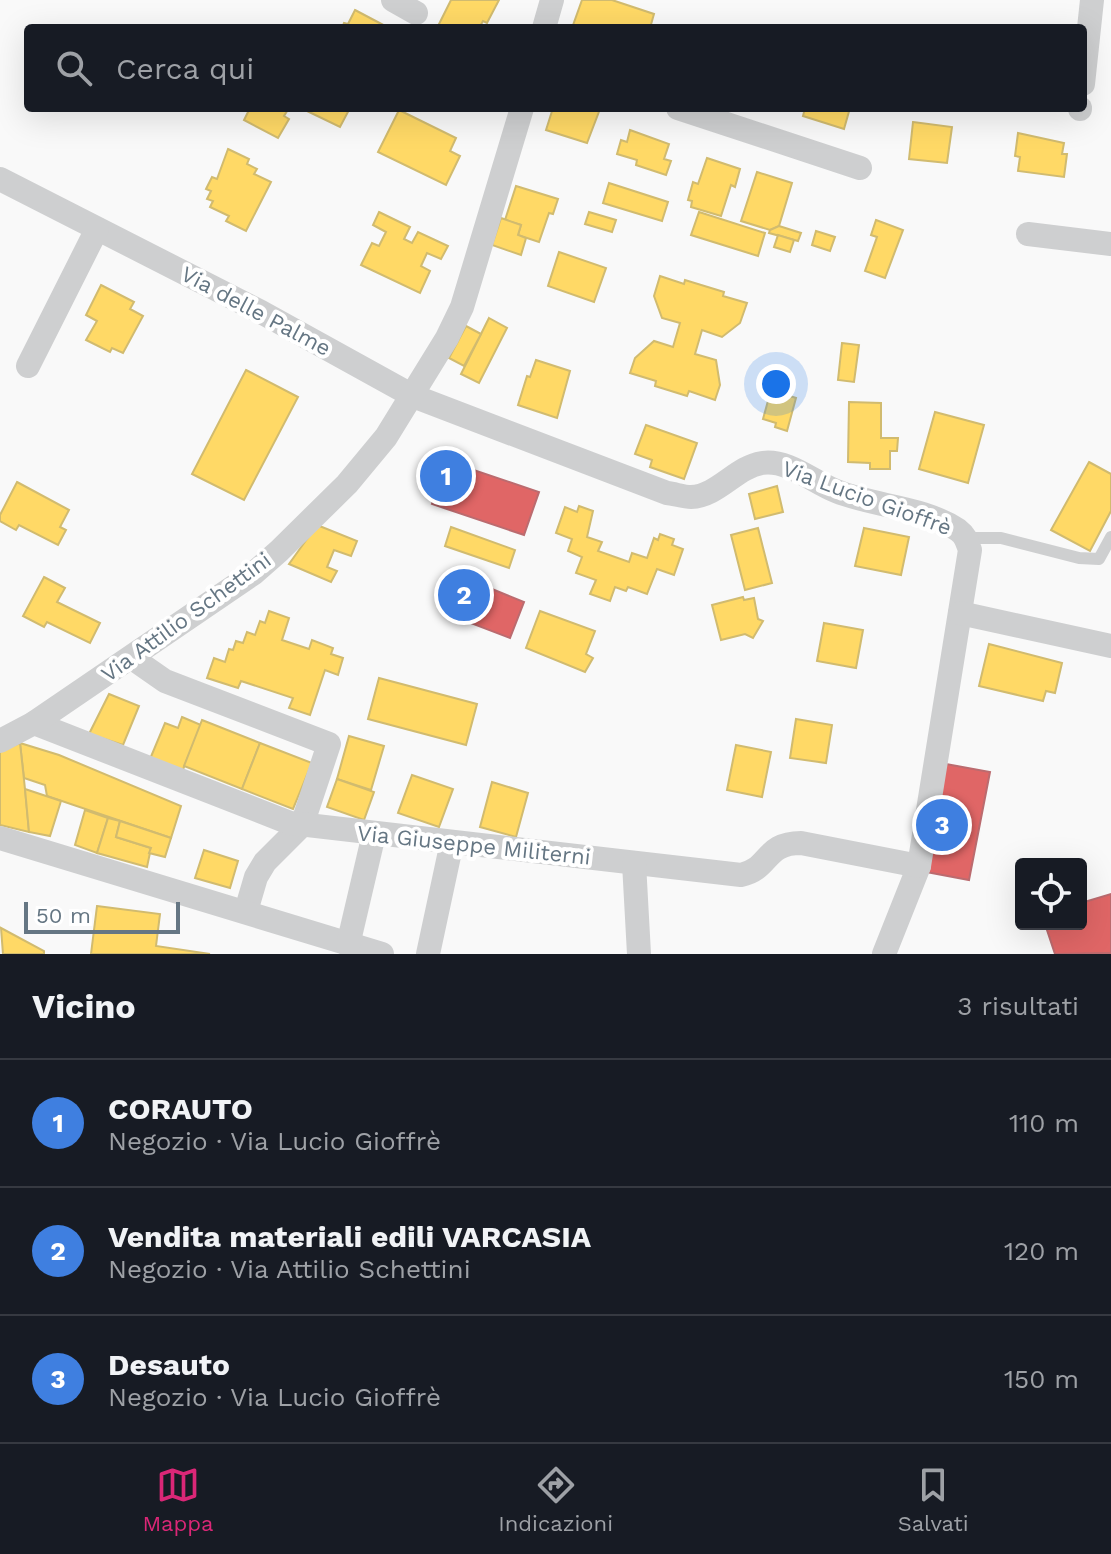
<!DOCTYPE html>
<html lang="it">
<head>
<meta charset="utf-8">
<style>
  :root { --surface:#171b24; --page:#20242c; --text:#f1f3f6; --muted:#9ea1a6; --line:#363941; --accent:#db2777 }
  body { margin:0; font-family:"Work Sans",sans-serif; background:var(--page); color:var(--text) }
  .controls { position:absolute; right:24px; bottom:24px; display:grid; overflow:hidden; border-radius:8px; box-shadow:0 8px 32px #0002 }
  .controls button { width:72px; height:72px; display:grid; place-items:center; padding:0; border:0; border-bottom:2px solid var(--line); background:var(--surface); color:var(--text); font:40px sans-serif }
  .scale { position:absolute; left:24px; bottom:20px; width:156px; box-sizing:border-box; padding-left:8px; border:4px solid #657683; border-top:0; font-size:22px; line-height:28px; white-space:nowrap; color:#657683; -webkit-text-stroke:6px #fff; paint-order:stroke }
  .you { position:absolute; left:776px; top:384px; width:28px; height:28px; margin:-20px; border:6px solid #fff; border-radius:50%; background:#1a73e8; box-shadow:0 0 0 12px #1a73e833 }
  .badge { display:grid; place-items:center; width:52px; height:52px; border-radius:50%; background:var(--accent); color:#fff; font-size:26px; font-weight:700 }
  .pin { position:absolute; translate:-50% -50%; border:4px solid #fff; box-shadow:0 2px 8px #0006 }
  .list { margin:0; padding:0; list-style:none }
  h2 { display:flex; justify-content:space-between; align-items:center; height:104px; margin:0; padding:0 32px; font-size:34px }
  h2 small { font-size:26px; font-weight:400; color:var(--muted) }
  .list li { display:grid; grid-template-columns:52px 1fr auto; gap:24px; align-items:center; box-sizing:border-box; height:128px; padding:0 32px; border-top:2px solid var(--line) }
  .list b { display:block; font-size:30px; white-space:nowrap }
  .list p { margin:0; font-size:26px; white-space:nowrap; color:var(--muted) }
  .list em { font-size:26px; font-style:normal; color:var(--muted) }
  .icon { flex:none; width:44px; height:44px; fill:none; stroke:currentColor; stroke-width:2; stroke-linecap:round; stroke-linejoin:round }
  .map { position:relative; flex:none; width:1111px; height:954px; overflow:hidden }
  .search { position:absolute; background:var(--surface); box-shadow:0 8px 32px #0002; left:24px; right:24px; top:24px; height:88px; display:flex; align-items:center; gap:20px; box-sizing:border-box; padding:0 28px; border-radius:8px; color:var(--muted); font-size:30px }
  .sheet { height:488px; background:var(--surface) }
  nav { display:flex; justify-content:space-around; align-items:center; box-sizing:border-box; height:112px; border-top:2px solid var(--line); background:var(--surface); font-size:22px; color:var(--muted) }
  nav a { display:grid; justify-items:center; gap:4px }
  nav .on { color:var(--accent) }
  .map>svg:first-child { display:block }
  .homes { fill:#ffd966; stroke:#d1bb6f; stroke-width:2 }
  .shops { fill:#e06666; stroke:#bb6b6f; stroke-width:2 }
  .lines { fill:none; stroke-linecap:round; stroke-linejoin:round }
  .service { stroke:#cecfd0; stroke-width:12 }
  .minor { stroke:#cecfd0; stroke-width:24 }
  .labels { text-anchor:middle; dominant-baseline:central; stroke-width:8; stroke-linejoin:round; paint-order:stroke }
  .street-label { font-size:22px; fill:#657683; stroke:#fff }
</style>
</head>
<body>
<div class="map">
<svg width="1111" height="954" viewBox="0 0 1111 954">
  <rect width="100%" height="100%" fill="#f9f9f9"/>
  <!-- homes -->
  <g class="homes">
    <path d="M451,0H499L487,23L483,21L479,28H442L438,26Z"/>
    <path d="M582,0H612L654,14L650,28H572Z"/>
    <path d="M355,10L389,28H342L344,23L348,24Z"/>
    <path d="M250,108H289L284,116L289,119L278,138L244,120Z"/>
    <path d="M305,108H350L340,127L305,110Z"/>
    <path d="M553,108L600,109L587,143L546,130Z"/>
    <path d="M805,108H850L844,129L803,116Z"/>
    <path d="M399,110L456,138L450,151L460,156L446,185L378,152Z"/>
    <path d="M913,122L952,127L947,163L909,159Z"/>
    <path d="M630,130L669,144L664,159L671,161L666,175L636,165L637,160L617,154L621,140L627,142Z"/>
    <path d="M1018,133L1064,143L1062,154H1067L1064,177L1018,171L1020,157L1015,156Z"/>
    <path d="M228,149L249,159L247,164L257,169L254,174L271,182L246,231L226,221L229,216L210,207L213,201L207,199L211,191L206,189L212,177L217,179Z"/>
    <path d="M707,158L740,169L735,187L731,185L721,216L691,207L692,201L688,200L693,182L698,184Z"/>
    <path d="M757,172L792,183L779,226L770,230L741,221Z"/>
    <path d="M609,183L668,202L662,221L603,203Z"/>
    <path d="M516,186L558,199L553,214L549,213L539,242L518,235L521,225L505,220Z"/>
    <path d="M379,212L410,227L404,239L412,243L418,232L448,246L441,259L427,253L421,266L430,271L420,293L361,265L372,243L379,246L386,232L373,225Z"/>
    <path d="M589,212L616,220L612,232L585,224Z"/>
    <path d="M699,212L765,233L758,256L691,235Z"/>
    <path d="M501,218L521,225L518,235L526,238L521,255L492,245Z"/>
    <path d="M876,220L903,230L885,278L865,271L877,237L871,235Z"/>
    <path d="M779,226L801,233L798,241L769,233L770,230Z"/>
    <path d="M816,231L835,237L830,251L812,245Z"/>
    <path d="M778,235L794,240L790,252L774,247Z"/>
    <path d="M559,252L606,268L594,302L548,286Z"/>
    <path d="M660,276L684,284L685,280L724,292L723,296L747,303L740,323L722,337L702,330L695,354L716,360L720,385L715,400L689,391L687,396L655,386L656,381L630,373L635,358L654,341L673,347L680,323L662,318L654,296Z"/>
    <path d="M101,285L134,302L130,309L143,316L123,353L112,348L110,352L86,340L97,321L86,315Z"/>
    <path d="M489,318L507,328L479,383L461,374Z"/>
    <path d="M466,326L481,334L464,366L449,358Z"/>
    <path d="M842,343L859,345L854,382L838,380Z"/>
    <path d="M536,360L570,371L557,418L518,405L527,376L530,377Z"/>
    <path d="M246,370L298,397L244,500L192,474Z"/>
    <path d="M771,390L796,398L787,431L775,427L776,423L763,419Z"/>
    <path d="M849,402L881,403V438H898L897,451H890V469H870V463L848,462Z"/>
    <path d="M935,412L984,425L968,483L919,469Z"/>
    <path d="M646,425L697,443L684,479L650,467L652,460L635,454Z"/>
    <path d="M1089,462L1111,474V511L1090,551L1051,530Z"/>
    <path d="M17,482L69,510L60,527L66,530L58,545L19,525L16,530L0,521V515Z"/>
    <path d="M777,486L783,512L755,519L749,494Z"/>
    <path d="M579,506L593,511L587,537L602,542L598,551L629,562L632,553L647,558L654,538L658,540L660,534L674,539L672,545L683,549L674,575L657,569L647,594L628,587L626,591L615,587L610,601L590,594L596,580L576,573L582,557L568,551L572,539L556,533L565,507L577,512Z"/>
    <path d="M317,525L357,541L351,556L334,550L327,567L337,571L331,582L289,564Z"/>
    <path d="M451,527L515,550L509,568L445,546Z"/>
    <path d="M758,528L772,583L745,590L731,535Z"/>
    <path d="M864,528L909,537L901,575L855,566Z"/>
    <path d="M44,577L65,588L57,602L100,623L90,643L47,622L44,627L23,616Z"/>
    <path d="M743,597L744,600L754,598L758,619L763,621L753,638L745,634L721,640L712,605Z"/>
    <path d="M269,611L289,618L282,640L309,649L312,640L333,648L331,654L343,658L338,675L325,670L310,715L289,708L293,698L241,681L238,688L207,678L214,658L225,662L229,649L233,650L236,641L243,643L247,632L255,635L260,621L265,623Z"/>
    <path d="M540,611L595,631L586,654L593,658L585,672L526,648Z"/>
    <path d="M824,623L863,630L856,668L817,661Z"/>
    <path d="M989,644L1062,663L1055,693L1046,691L1043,701L979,686Z"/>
    <path d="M379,678L477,704L466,745L368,719Z"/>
    <path d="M109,694L139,706L123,745L89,734Z"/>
    <path d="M182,717L201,725L182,772L150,759L165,723L178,728Z"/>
    <path d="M796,719L832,725L826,763L790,758Z"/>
    <path d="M202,720L260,743L242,789L184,766Z"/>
    <path d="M349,736L384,746L371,790L337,779Z"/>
    <path d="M20,743L59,755L181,806L171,838L47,796L45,785L24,778Z"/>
    <path d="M20,743L25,789L29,832L0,825V751Z"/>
    <path d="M260,743L312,763L293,809L242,789Z"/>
    <path d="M736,745L771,752L762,797L727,790Z"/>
    <path d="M412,775L453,789L439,827L398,813Z"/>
    <path d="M337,779L374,792L364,820L327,807Z"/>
    <path d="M492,782L528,793L516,837L480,827Z"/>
    <path d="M25,789L61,801L50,836L29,832Z"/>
    <path d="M85,810L108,818L97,853L75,845Z"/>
    <path d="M108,818L120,821L116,837L151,848L147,867L97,853Z"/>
    <path d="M120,821L171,838L165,857L149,853L151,848L116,837Z"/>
    <path d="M204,850L238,861L230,888L195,878Z"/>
    <path d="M97,906L160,914L156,946L210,954H91Z"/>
    <path d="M1,928L44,951V954H3Z"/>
  </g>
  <!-- shops -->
  <g class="shops">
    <path d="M447,461L539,492L524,535L432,504Z"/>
    <path d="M470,580L524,602L510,638L455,617Z"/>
    <path d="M946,764L990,772L969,880L926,872Z"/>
    <path d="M1111,894V953L1055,954L1045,924H1081V903Z"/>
  </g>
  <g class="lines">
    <!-- service -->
    <path class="service" d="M966,538H1001L1079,558L1099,559L1111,537"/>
    <!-- minor -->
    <g class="minor">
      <path d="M393,0L416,13"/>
      <path d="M544,28L552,0"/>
      <path d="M1083,84L1092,0"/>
      <path d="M678,108L860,168"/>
      <path d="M1080,109V108"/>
      <path d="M0,179L261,312L413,396L667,493C675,494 684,497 691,497C718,496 736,467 762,463C788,459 813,482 836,491C875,507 922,506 958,530C966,536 967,542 970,550L919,866L884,954"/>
      <path d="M1028,234L1111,244"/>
      <path d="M28,366L97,229"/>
      <path d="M960,613L1111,646"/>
      <path d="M132,658L165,681L329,744L302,825L265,862L256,877L246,911"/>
      <path d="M34,723L290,823L741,875C770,869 764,843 801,843L919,866"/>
      <path d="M0,741L34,723L254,573L279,551L347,484L386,437L447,338L462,307L522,108"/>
      <path d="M0,838L382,954"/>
      <path d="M634,863L639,954"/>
      <path d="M348,945L374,834"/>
      <path d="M428,954L452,842"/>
    </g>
  </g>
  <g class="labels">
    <!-- street labels -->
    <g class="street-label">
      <text transform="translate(256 311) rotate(28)">Via delle Palme</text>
      <text transform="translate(867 498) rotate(20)">Via Lucio Gioffrè</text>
      <text transform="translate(186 617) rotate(-36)">Via Attilio Schettini</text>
      <text transform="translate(474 845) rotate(6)">Via Giuseppe Militerni</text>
    </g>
  </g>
</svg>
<div class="controls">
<button><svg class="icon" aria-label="locate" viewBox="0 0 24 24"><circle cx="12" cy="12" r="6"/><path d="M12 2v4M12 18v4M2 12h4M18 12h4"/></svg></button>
</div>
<div class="scale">50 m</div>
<div class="you"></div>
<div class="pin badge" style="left:446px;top:476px;background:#3f7fe0">1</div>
<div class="pin badge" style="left:464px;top:595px;background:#3f7fe0">2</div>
<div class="pin badge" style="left:942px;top:825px;background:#3f7fe0">3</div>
<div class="search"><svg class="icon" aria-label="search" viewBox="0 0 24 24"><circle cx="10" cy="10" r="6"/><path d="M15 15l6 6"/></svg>Cerca qui</div>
</div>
<section class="sheet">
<h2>Vicino<small>3 risultati</small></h2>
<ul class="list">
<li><span class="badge" style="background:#3f7fe0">1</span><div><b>CORAUTO</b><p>Negozio · Via Lucio Gioffrè</p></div><em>110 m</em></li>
<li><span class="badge" style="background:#3f7fe0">2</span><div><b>Vendita materiali edili VARCASIA</b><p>Negozio · Via Attilio Schettini</p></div><em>120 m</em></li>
<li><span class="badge" style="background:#3f7fe0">3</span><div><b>Desauto</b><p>Negozio · Via Lucio Gioffrè</p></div><em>150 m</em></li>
</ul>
</section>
<nav>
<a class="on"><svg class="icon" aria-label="map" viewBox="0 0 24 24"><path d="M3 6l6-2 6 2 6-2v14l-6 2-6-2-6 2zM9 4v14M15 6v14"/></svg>Mappa</a>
<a><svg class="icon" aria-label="directions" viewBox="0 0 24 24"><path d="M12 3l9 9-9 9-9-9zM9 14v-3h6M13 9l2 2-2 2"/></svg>Indicazioni</a>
<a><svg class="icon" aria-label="saved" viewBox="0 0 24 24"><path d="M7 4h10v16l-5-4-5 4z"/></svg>Salvati</a>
</nav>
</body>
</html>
